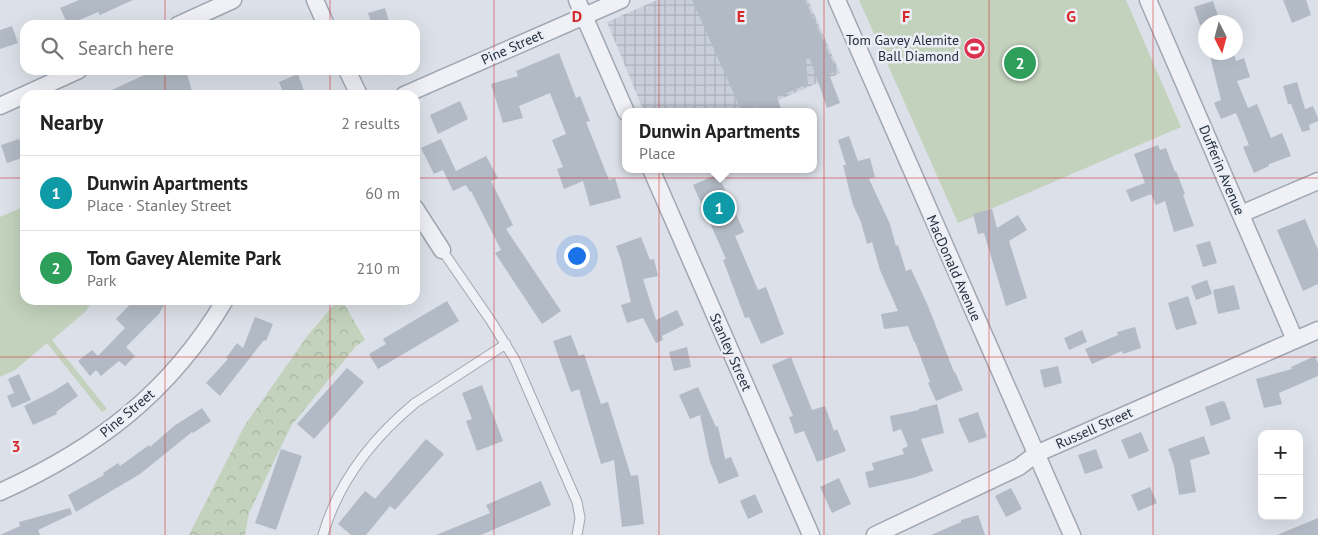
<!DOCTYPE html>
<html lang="en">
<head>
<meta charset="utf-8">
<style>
  :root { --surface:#fff; --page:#f6f6f6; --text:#222; --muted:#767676; --line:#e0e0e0; --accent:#111827 }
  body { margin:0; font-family:"PT Sans",sans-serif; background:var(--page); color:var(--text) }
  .controls { position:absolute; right:15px; bottom:15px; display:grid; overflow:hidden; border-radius:10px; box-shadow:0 5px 20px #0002 }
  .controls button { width:45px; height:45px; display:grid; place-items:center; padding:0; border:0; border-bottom:1px solid var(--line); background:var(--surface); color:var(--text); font:25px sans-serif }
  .compass { position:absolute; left:1198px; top:15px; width:45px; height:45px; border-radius:50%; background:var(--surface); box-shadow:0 5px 20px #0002; rotate:174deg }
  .you { position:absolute; left:576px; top:255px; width:18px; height:18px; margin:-12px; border:4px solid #fff; border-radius:50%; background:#1a73e8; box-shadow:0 0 0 8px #1a73e833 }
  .badge { display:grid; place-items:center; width:32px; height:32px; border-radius:50%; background:var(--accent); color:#fff; font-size:16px; font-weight:700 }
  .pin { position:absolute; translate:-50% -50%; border:2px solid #fff; box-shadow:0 1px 5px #0006 }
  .popup { position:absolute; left:622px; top:108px; width:195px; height:65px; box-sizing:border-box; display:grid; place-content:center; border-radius:10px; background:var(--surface); filter:drop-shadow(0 1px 4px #0005); font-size:16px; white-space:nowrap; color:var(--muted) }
  .popup b { font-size:19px; color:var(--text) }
  .popup::after { content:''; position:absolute; left:50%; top:100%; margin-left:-10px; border:10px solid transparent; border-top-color:var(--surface) }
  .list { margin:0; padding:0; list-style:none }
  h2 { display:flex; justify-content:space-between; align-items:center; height:65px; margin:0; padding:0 20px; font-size:21px }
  h2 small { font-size:16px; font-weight:400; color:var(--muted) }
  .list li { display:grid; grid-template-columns:32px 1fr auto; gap:15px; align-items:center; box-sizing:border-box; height:75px; padding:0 20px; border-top:1px solid var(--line) }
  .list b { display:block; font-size:19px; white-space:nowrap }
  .list p { margin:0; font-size:16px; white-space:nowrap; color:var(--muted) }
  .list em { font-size:16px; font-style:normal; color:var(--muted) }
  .icon { flex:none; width:28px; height:28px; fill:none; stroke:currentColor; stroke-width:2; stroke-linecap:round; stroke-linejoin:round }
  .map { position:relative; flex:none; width:1318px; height:535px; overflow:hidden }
  .search { position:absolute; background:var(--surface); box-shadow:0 5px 20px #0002; left:20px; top:20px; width:400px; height:55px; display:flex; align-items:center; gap:12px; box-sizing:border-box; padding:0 18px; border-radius:15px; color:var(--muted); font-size:19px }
  .panel { position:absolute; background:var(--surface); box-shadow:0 5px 20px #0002; left:20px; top:90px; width:400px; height:215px; border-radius:15px }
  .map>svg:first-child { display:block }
  .industrial { fill:url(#industrial-grid) }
  .forest { fill:url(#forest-crowns) }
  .park { fill:#c2d2bc }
  .building { fill:#b2bac5 }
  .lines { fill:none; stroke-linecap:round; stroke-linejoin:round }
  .lane-casing { stroke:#a1a7b2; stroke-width:11 }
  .street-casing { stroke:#a1a7b2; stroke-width:19 }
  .lane { stroke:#eff1f6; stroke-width:9 }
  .street { stroke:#eff1f6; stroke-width:16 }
  .grid { fill:none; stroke:#d62828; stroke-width:1; stroke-opacity:0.55 }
  .labels { text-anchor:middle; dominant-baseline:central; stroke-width:5; stroke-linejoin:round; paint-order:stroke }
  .poi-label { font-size:14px; fill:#242e3f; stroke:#ebeff5; text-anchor:end }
  .street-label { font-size:14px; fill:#242e3f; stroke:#ebeff5 }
  .grid-label { font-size:16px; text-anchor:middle; font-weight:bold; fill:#d62828; stroke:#ebeff5; stroke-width:5; stroke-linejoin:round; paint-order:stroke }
</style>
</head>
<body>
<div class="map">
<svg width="1318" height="535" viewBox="0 0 1318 535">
  <defs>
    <pattern id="industrial-grid" width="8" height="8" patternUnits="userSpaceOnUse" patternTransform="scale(1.25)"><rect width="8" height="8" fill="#c9cfda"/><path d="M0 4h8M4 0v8" fill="none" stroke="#acb2bc"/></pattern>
    <pattern id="forest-crowns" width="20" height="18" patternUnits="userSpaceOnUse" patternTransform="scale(1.25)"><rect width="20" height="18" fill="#c2d2bc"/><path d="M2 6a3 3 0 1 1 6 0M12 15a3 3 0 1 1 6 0" fill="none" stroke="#a7b5a3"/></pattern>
  </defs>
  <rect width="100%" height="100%" fill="#dce0e8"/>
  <!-- industrial -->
  <path class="industrial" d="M657,0H808L840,73L751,112H644L607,22Z"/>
  <!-- forest -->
  <path class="forest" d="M338,300H342L365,340L356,346L291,426L249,513L245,535H189L245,425L308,335Z"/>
  <!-- park -->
  <g class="park">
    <path d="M859,0H1126L1181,127L958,223Z"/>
    <path d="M25,206V300H94L85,312L52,340L107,409L102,412L47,343L15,370L0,377V217Z"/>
  </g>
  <!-- building -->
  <g class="building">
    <path d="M79,0H133L100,15L98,12L68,25L60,8Z"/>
    <path d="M692,0H805L837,71L829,74L840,103L827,108L810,59H806L808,84L777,97L782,112H759L757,106L742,112Z"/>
    <path d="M1283,0H1306L1311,15L1292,23Z"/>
    <path d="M1213,1L1219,19L1200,25L1194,7Z"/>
    <path d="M385,8L390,25H372L368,13Z"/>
    <path d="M12,26L18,43L0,49V30Z"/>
    <path d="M1209,52H1233L1236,61L1244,58L1250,77L1237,81L1248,108L1257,104L1271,138L1282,133L1291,156L1269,164V166L1254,173L1243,147L1249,145L1236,113L1221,119L1214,103L1221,100Z"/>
    <path d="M559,53L576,98L580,96L590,121L586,122L609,180L615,178L621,198L590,206L583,181L564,189L557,169L563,167L552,140L566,134L550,93L519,106L523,118L503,123L491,84L518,76L516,71Z"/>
    <path d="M155,70H186L193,95H181L180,91L167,95H101Z"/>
    <path d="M298,74L304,91L293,95H284L279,82Z"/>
    <path d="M1297,82L1305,109L1313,106L1318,118V121L1309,125L1310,130L1302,132L1291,104H1288L1283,86Z"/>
    <path d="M460,101L468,119L438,134L430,115Z"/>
    <path d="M849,136L858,161L870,158L875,177L869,179L890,224L896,246L898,245L906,271L911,269L928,306L954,372H955L963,390L936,401L928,383L930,382L915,342H914L908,326L884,329L881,314L898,311L880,270L872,242L867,244L861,222L853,205L843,165H846L838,140Z"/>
    <path d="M19,139L25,157L7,163L1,145Z"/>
    <path d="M441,139L456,171L486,156L498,178L491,181L513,225L506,229L561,311L542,324L495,253L501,250L471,191L470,192L466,185L453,191L443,170L434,174L421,148Z"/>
    <path d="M1158,145L1160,150L1166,148L1175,172L1176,171L1185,194L1183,195L1194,226L1174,232L1165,201L1156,205L1151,194L1131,202L1126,190L1145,183L1134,154Z"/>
    <path d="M718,174L744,232L735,236L758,290L766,287L784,334L761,344L749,317L745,318L723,260L726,259L693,185Z"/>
    <path d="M992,209L997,228L1018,215L1027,230L1009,241L1027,298L1006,306L984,233L978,234L973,214Z"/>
    <path d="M1305,219L1318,250V284L1303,291L1277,230Z"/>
    <path d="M641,237L650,260L654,259L658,276L643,279L656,320L677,310L684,325L662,336L663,340L656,343L643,318L627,323L621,305L631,302L621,260L616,246Z"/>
    <path d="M1210,241L1217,263L1203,267L1196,245Z"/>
    <path d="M1207,280L1212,294L1196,300L1191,286Z"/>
    <path d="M1234,285L1240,309L1218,314L1213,290Z"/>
    <path d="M1188,296L1197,324L1176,330L1168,303Z"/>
    <path d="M134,300H167L159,314L126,347L135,356L125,366L119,361L101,376L96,370L90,376L78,361L92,350L98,356L125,328L116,319Z"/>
    <path d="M447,301L459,321L378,369L369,354L386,344L383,339Z"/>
    <path d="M255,317L273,324L266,341L264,340L220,396L206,383L228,359L226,358L237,343L243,348Z"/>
    <path d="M1135,327L1141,348L1123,354L1122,351L1092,364L1085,349L1118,335L1117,332Z"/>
    <path d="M1082,330L1087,342L1069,350L1064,338Z"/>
    <path d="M571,335L579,356L584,354L601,404L608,402L631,476L638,475L644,524L622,527L614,460L601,464L579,389L571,392L553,341Z"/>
    <path d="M687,347L691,367L674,371L669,352Z"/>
    <path d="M1315,356L1318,363V376L1279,393L1282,404L1264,408L1256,379L1292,369L1291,367Z"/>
    <path d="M791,357L812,410L825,406L834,431L837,429L846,451L817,462L804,431L795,434L789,417L793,416L772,365Z"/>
    <path d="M1058,366L1062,383L1044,388L1040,370Z"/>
    <path d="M347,368L364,382L314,439L297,424Z"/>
    <path d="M19,374L31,400L12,408L7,396L14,393L8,379Z"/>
    <path d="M68,382L78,396L56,412L57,414L33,425L24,406L54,391Z"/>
    <path d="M482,385L503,441L477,451L466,421L472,419L462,393Z"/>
    <path d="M698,387L716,427L718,426L725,459L731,457L739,476L719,484L710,462L700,415L690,419L679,395Z"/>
    <path d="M1222,401L1225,402L1231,419L1211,426L1205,407Z"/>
    <path d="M937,404L944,433L921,439L933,471L913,478L869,488L865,472L874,470L872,463L904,454L902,449L908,446L901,429L893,432L890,416L919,410L918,409Z"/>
    <path d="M202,408L211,421L193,433L192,432L140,474L76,512L68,495L104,475L103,473L118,463L120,466L149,445L150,447L174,426Z"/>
    <path d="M978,412L987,437L969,443L958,419Z"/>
    <path d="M1141,432L1149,451L1129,459L1121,440Z"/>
    <path d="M1204,436L1210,454L1190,460L1196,492L1179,495L1174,466L1168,449Z"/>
    <path d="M426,439L444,454L395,510L390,506L366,535H351L338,524L365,491L375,499Z"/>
    <path d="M281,449L302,456L276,530L255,523Z"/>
    <path d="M1096,449L1103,468L1085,474L1078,455Z"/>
    <path d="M839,478L851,504L832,513L820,487Z"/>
    <path d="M541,481L551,505L481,535H436L490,513L486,505Z"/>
    <path d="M1150,487L1157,503L1138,511L1131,495Z"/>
    <path d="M1011,488L1022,509L1006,517L995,496Z"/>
    <path d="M755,494L763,512L748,519L740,501Z"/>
    <path d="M70,508L72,514L38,530L40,535H0L20,526L19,522Z"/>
    <path d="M978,515L985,535H931L961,522V520Z"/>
    <path d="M1318,518V535H1277Z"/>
  </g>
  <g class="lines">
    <defs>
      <g id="lane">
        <path d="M442,250L491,321L515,360L577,502L580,518L577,535"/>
        <path d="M323,535C338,482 373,438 415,403L506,344"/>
      </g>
      <g id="street">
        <path d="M315,0L326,25"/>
        <path d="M577,0L626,112"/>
        <path d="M837,0L1072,535"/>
        <path d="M1148,0L1295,340"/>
        <path d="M178,25L233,0"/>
        <path d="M347,70L359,95"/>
        <path d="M404,95L621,0"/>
        <path d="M0,106L79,70"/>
        <path d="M651,169L811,535"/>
        <path d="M415,208L442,250"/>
        <path d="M1241,214L1318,181"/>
        <path d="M0,492C97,448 170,393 225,300"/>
        <path d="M875,535L1019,467L1036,454L1318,330"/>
      </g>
    </defs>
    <!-- lane casing -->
    <use href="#lane" class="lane-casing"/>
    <!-- street casing -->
    <use href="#street" class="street-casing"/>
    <!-- lane -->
    <use href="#lane" class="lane"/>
    <!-- street -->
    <use href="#street" class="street"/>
  </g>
  <!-- grid -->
  <path class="grid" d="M165,0V25M330,0V25M494,0V535M659,0V535M824,0V535M989,0V535M1153,0V535M165,70V95M330,70V95M0,178H25M415,178H1318M165,300V535M330,300V535M0,357H1318"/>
  <!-- icons -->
  <defs>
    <symbol id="stadium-disc" viewBox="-11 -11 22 22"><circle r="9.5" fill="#db334f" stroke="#ebeff5"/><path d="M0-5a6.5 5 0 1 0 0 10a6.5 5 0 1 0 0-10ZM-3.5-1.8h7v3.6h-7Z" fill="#fff"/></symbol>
  </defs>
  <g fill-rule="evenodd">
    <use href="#stadium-disc" x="962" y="36" width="25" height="25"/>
  </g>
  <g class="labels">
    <!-- poi labels -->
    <g class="poi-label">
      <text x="959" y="40">Tom Gavey Alemite<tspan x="959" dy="16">Ball Diamond</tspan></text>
    </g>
    <!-- street labels -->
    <g class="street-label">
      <text transform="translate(512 47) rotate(-24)">Pine Street</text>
      <text transform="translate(1222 170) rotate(67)">Dufferin Avenue</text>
      <text transform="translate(954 268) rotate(66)">MacDonald Avenue</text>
      <text transform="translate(731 352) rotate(66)">Stanley Street</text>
      <text transform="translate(127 413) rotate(-40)">Pine Street</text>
      <text transform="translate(1094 428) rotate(-24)">Russell Street</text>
    </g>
  </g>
  <g class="grid-label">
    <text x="577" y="22">D</text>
    <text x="741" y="22">E</text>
    <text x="906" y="22">F</text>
    <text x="1071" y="22">G</text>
    <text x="16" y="452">3</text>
  </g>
</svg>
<div class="controls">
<button>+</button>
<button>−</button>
</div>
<svg class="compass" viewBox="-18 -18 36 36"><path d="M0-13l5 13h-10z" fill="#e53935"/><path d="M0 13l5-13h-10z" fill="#767676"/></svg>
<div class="you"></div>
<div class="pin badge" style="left:719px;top:208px;background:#0f9aa8">1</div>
<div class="popup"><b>Dunwin Apartments</b>Place</div>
<div class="pin badge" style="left:1020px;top:63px;background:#2e9e5b">2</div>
<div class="search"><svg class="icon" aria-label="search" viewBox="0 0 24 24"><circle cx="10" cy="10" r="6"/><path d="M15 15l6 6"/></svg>Search here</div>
<section class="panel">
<h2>Nearby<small>2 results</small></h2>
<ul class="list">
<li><span class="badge" style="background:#0f9aa8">1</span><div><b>Dunwin Apartments</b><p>Place · Stanley Street</p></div><em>60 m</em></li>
<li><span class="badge" style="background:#2e9e5b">2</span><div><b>Tom Gavey Alemite Park</b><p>Park</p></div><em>210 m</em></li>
</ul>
</section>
</div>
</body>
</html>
